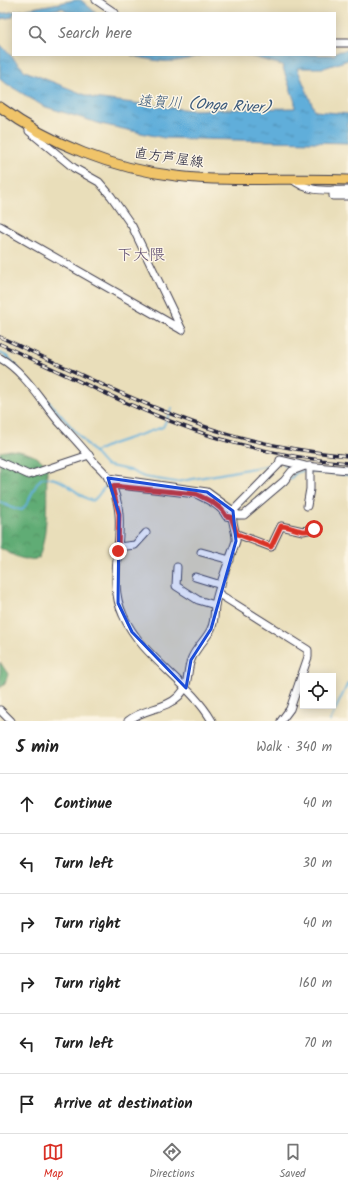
<!DOCTYPE html>
<html lang="en">
<head>
<meta charset="utf-8">
<style>
  :root { --surface:#fff; --page:#f2f2f2; --text:#222; --muted:#767676; --line:#e0e0e0; --accent:#d93025 }
  body { margin:0; font-family:Kalam,"Klee One",sans-serif; background:var(--page); color:var(--text) }
  .controls { position:absolute; right:12px; bottom:12px; display:grid; overflow:hidden; border-radius:0px; box-shadow:0 2px 10px #0003 }
  .controls button { width:36px; height:36px; display:grid; place-items:center; padding:0; border:0; border-bottom:1px solid var(--line); background:var(--surface); color:var(--text); font:20px sans-serif }
  .stop { position:absolute; width:12px; height:12px; margin:-9px; border:3px solid #d93025; border-radius:50%; background:#fff }
  .stop.end { background:#d93025; border-color:#fff; box-shadow:0 1px 4px #0008 }
  .list { margin:0; padding:0; list-style:none }
  h2 { display:flex; justify-content:space-between; align-items:center; height:52px; margin:0; padding:0 16px; font-size:17px }
  h2 small { font-size:13px; font-weight:400; color:var(--muted) }
  .list li { display:grid; grid-template-columns:26px 1fr auto; gap:12px; align-items:center; box-sizing:border-box; height:60px; padding:0 16px; border-top:1px solid var(--line) }
  .list b { display:block; font-size:15px; white-space:nowrap }
  .list em { font-size:13px; font-style:normal; color:var(--muted) }
  .icon { flex:none; width:22px; height:22px; fill:none; stroke:currentColor; stroke-width:2; stroke-linecap:round; stroke-linejoin:round }
  .map { position:relative; flex:none; width:348px; height:721px; overflow:hidden }
  .search { position:absolute; background:var(--surface); box-shadow:0 2px 10px #0003; left:12px; right:12px; top:12px; height:44px; display:flex; align-items:center; gap:10px; box-sizing:border-box; padding:0 14px; border-radius:0px; color:var(--muted); font-size:15px }
  .sheet { height:412px; background:var(--surface) }
  nav { display:flex; justify-content:space-around; align-items:center; box-sizing:border-box; height:56px; border-top:1px solid var(--line); background:var(--surface); font-size:11px; color:var(--muted) }
  nav a { display:grid; justify-items:center; gap:2px }
  nav .on { color:var(--accent) }
  .map>svg:first-child { display:block }
  .forest { fill:url(#forest-crowns); stroke:#416758 }
  .water { fill:url(#water-ripples); stroke:#41688a }
  .lines { fill:none; stroke-linecap:round; stroke-linejoin:round }
  .stream { stroke:#60aeda; stroke-width:2 }
  .minor-casing { stroke:#403e4e; stroke-width:9 }
  .major-casing { stroke:#403e4e; stroke-width:11 }
  .minor { stroke:#fff; stroke-width:7 }
  .major { stroke:#f0c469; stroke-width:9 }
  .rail-casing { stroke:#22223b; stroke-width:3.5 }
  .rail { stroke:#fcf5e5; stroke-width:2; stroke-dasharray:6; stroke-linecap:butt }
  .route { stroke:#d93025; stroke-width:5 }
  .marked { fill:#1d4ed8; fill-opacity:0.2; stroke:#1d4ed8; stroke-width:3; stroke-linejoin:round }
  .labels { text-anchor:middle; dominant-baseline:central; stroke-width:3; stroke-linejoin:round; paint-order:stroke }
  .street-label { font-size:14px; fill:#22223b; stroke:#fcf5e5 }
  .water-label { font-size:15px; font-style:italic; fill:#3b5a7b; stroke:#fcf5e5 }
  .quarter-label { font-size:16px; fill:#615073; stroke:#fcf5e5 }
</style>
</head>
<body>
<div class="map">
<svg width="348" height="721" viewBox="0 0 348 721">
  <defs>
    <pattern id="forest-crowns" width="20" height="18" patternUnits="userSpaceOnUse"><rect width="20" height="18" fill="#60ac74"/><path d="M2 6a3 3 0 1 1 6 0M12 15a3 3 0 1 1 6 0" fill="none" stroke="#4f8c60"/></pattern>
    <pattern id="water-ripples" width="26" height="14" patternUnits="userSpaceOnUse"><rect width="26" height="14" fill="#60aeda"/><path d="M2 4q2-2 4 0t4 0M15 11q2-2 4 0t4 0" fill="none" stroke="#4f8db2"/></pattern>
  </defs>
  <rect width="100%" height="100%" fill="#fcf5e5"/>
  <filter id="ink" filterUnits="userSpaceOnUse"><feTurbulence type="fractalNoise" baseFrequency=".025" numOctaves="2"/><feDisplacementMap in="SourceGraphic" scale="8" xChannelSelector="R" yChannelSelector="G"/><feConvolveMatrix kernelMatrix="1 2 1 2 8 2 1 2 1" color-interpolation-filters="sRGB"/></filter>
  <filter id="wash" filterUnits="userSpaceOnUse"><feTurbulence type="fractalNoise" baseFrequency=".012" numOctaves="4" result="noise"/><feDisplacementMap in="SourceGraphic" scale="16" xChannelSelector="R" yChannelSelector="G"/><feGaussianBlur stdDeviation="0.9" result="paint"/><feColorMatrix in="noise" values="0 0 0 0 0 0 0 0 0 0 0 0 0 0 0 0 0 1.4 0 .05"/><feComposite in="paint" operator="in"/></filter>
  <g filter="url(#wash)">
    <rect width="100%" height="100%" fill="#e9deba"/>
    <!-- forest -->
    <g class="forest">
      <path d="M10,450C23,451 40,455 47,467C46,497 49,529 39,558C26,563 12,555 0,548V452Z"/>
      <path d="M0,662L8,674L5,684L0,688Z"/>
    </g>
    <!-- water -->
    <g class="water">
      <path d="M76,0H81L96,13H68L63,8L36,13H13V17L0,19V14Z"/>
      <path d="M0,44L25,71L93,98L190,110L295,108V102L282,65L246,55H335V52L348,50V60L324,68H297L315,111L348,114V143L164,138L101,124L43,106L2,81L0,79Z"/>
      <path d="M131,55H202C172,64 162,63 131,55Z"/>
    </g>
    <g class="lines">
      <!-- stream -->
      <g class="stream">
        <path d="M0,353L8,357L18,368"/>
        <path d="M36,387L105,465L129,470L144,477L176,482L276,464"/>
        <path d="M94,452L112,444L163,427L172,408"/>
        <path d="M283,464L294,468"/>
        <path d="M290,479L296,473L302,471L348,475"/>
        <path d="M277,491L287,482"/>
        <path d="M0,502L12,508L22,510C32,500 32,486 42,478C64,475 73,494 92,501C100,497 101,487 110,484"/>
        <path d="M234,517L241,519L244,517"/>
        <path d="M330,721L348,683"/>
      </g>
    </g>
  </g>
  <g filter="url(#ink)">
    <g class="lines">
      <defs>
        <g id="minor">
          <path d="M96,0L115,13"/>
          <path d="M335,43H348"/>
          <path d="M28,125L29,131L74,168L99,182L111,196L132,226L182,330"/>
          <path d="M292,179C307,193 329,190 348,190"/>
          <path d="M333,190V196H348"/>
          <path d="M0,226L182,330"/>
          <path d="M0,358C25,372 41,401 59,422C71,435 84,449 95,463C100,468 106,473 109,479C114,489 118,502 119,514C122,547 108,583 123,615C142,658 189,681 212,721"/>
          <path d="M0,462L29,475L89,455"/>
          <path d="M305,466L292,471L284,481L244,515H238L233,511L279,464L280,460L305,466L348,470"/>
          <path d="M108,478L207,492L233,511C230,521 237,531 236,541C229,562 219,584 215,605C214,614 215,621 211,629C206,640 195,648 191,660C186,673 190,685 179,696C165,710 143,708 128,721"/>
          <path d="M112,486L120,485L196,494C206,499 221,505 226,516L231,517"/>
          <path d="M307,506L310,489V466"/>
          <path d="M237,534L271,547L281,526L303,531L318,528"/>
          <path d="M118,547L135,545L146,533"/>
          <path d="M201,552L230,560"/>
          <path d="M177,567L176,586L198,600L215,605"/>
          <path d="M195,577L221,585"/>
          <path d="M219,594L308,650V657L290,709L281,721"/>
          <path d="M0,710L11,721"/>
        </g>
        <path id="major" d="M0,107C50,144 114,169 176,176C233,183 291,177 348,180"/>
      </defs>
      <!-- minor casing -->
      <use href="#minor" class="minor-casing"/>
      <!-- major casing -->
      <use href="#major" class="major-casing"/>
      <!-- minor -->
      <use href="#minor" class="minor"/>
      <!-- major -->
      <use href="#major" class="major"/>
      <defs>
        <g id="rail">
          <path d="M0,337C66,367 134,402 203,426C249,442 299,451 348,456"/>
          <path d="M0,344C69,376 139,412 211,436C255,450 302,459 348,463"/>
        </g>
      </defs>
      <!-- rail casing -->
      <use href="#rail" class="rail-casing"/>
      <!-- rail -->
      <use href="#rail" class="rail"/>
    </g>
  </g>
  <g class="lines" filter="url(#ink)">
    <!-- route -->
    <path class="route" d="M118,551L119,514L112,486L196,494C206,499 221,505 226,516L231,517L237,534L271,547L281,526C292,526 303,535 314,529"/>
  </g>
  <!-- marked area -->
  <path class="marked" d="M108,478L207,492L233,511L236,541L211,629L191,660L186,688L132,632L118,603L119,514Z"/>
  <g class="labels">
    <!-- street labels -->
    <g class="street-label">
      <text transform="translate(169 158) rotate(8)">直方芦屋線</text>
    </g>
    <!-- water labels -->
    <g class="water-label">
      <text transform="translate(204 105) rotate(3)">遠賀川 (Onga River)</text>
    </g>
    <!-- quarter labels -->
    <g class="quarter-label">
      <text x="141" y="255">下大隈</text>
    </g>
  </g>
</svg>
<div class="controls">
<button><svg class="icon" aria-label="locate" viewBox="0 0 24 24"><circle cx="12" cy="12" r="6"/><path d="M12 2v4M12 18v4M2 12h4M18 12h4"/></svg></button>
</div>
<div class="stop" style="left:314px;top:529px"></div>
<div class="stop end" style="left:118px;top:551px"></div>
<div class="search"><svg class="icon" aria-label="search" viewBox="0 0 24 24"><circle cx="10" cy="10" r="6"/><path d="M15 15l6 6"/></svg>Search here</div>
</div>
<section class="sheet">
<h2>5 min<small>Walk · 340 m</small></h2>
<ul class="list">
<li><svg class="icon" aria-label="ahead" viewBox="0 0 24 24"><path d="M12 20V5M6 11l6-6 6 6"/></svg><div><b>Continue</b></div><em>40 m</em></li>
<li><svg class="icon" aria-label="left" viewBox="0 0 24 24"><path d="M17 20v-9H6M10 6l-5 5 5 5"/></svg><div><b>Turn left</b></div><em>30 m</em></li>
<li><svg class="icon" aria-label="right" viewBox="0 0 24 24"><path d="M7 20v-9h11M14 6l5 5-5 5"/></svg><div><b>Turn right</b></div><em>40 m</em></li>
<li><svg class="icon" aria-label="right" viewBox="0 0 24 24"><path d="M7 20v-9h11M14 6l5 5-5 5"/></svg><div><b>Turn right</b></div><em>160 m</em></li>
<li><svg class="icon" aria-label="left" viewBox="0 0 24 24"><path d="M17 20v-9H6M10 6l-5 5 5 5"/></svg><div><b>Turn left</b></div><em>70 m</em></li>
<li><svg class="icon" aria-label="arrive" viewBox="0 0 24 24"><path d="M6 21V4h12l-3 4 3 4H6"/></svg><div><b>Arrive at destination</b></div></li>
</ul>
</section>
<nav>
<a class="on"><svg class="icon" aria-label="map" viewBox="0 0 24 24"><path d="M3 6l6-2 6 2 6-2v14l-6 2-6-2-6 2zM9 4v14M15 6v14"/></svg>Map</a>
<a><svg class="icon" aria-label="directions" viewBox="0 0 24 24"><path d="M12 3l9 9-9 9-9-9zM9 14v-3h6M13 9l2 2-2 2"/></svg>Directions</a>
<a><svg class="icon" aria-label="saved" viewBox="0 0 24 24"><path d="M7 4h10v16l-5-4-5 4z"/></svg>Saved</a>
</nav>
</body>
</html>
